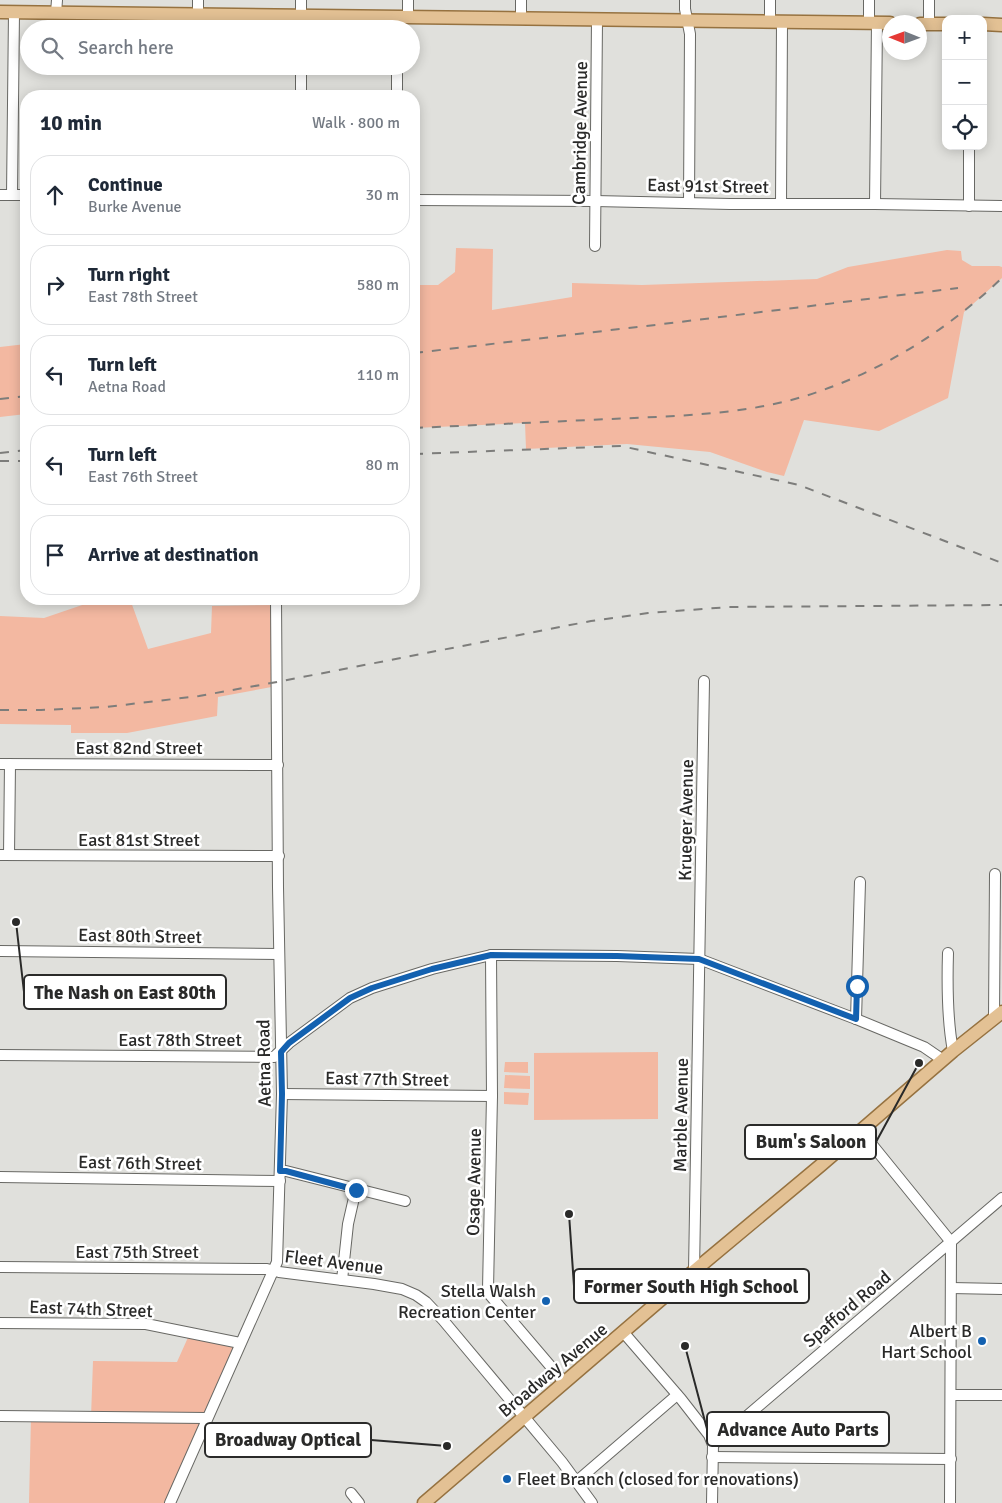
<!DOCTYPE html>
<html lang="en">
<head>
<meta charset="utf-8">
<style>
  :root { --surface:#fff; --page:#f2f2f3; --text:#1f2937; --muted:#747a83; --line:#e0e1e3 }
  body { margin:0; font-family:Signika,sans-serif; background:var(--page); color:var(--text) }
  .controls { position:absolute; right:15px; top:15px; display:grid; overflow:hidden; border-radius:10px; box-shadow:0 2px 12px #0003 }
  .controls button { width:45px; height:45px; display:grid; place-items:center; padding:0; border:0; border-bottom:1px solid var(--line); background:var(--surface); color:var(--text); font:25px sans-serif }
  .compass { position:absolute; left:882px; top:15px; width:45px; height:45px; border-radius:50%; background:var(--surface); box-shadow:0 2px 12px #0003; rotate:271deg }
  .stop { position:absolute; width:15px; height:15px; margin:-11px; border:4px solid #1361b0; border-radius:50%; background:#fff }
  .stop.end { background:#1361b0; border-color:#fff; box-shadow:0 1px 5px #0008 }
  .list { margin:0; padding:0; list-style:none }
  h2 { display:flex; justify-content:space-between; align-items:center; height:65px; margin:0; padding:0 20px; font-size:21px }
  h2 small { font-size:16px; font-weight:400; color:var(--muted) }
  .list li { display:grid; grid-template-columns:32px 1fr auto; gap:15px; align-items:center; box-sizing:border-box; height:80px; margin:0 10px 10px; padding:0 10px; border:1px solid var(--line); border-radius:20px }
  .list b { display:block; font-size:19px; white-space:nowrap }
  .list p { margin:0; font-size:16px; white-space:nowrap; color:var(--muted) }
  .list em { font-size:16px; font-style:normal; color:var(--muted) }
  .icon { flex:none; width:28px; height:28px; fill:none; stroke:currentColor; stroke-width:2; stroke-linecap:round; stroke-linejoin:round }
  .map { position:relative; flex:none; width:1002px; height:1503px; overflow:hidden }
  .search { position:absolute; background:var(--surface); box-shadow:0 2px 12px #0003; left:20px; top:20px; width:400px; height:55px; display:flex; align-items:center; gap:12px; box-sizing:border-box; padding:0 18px; border-radius:28px; color:var(--muted); font-size:19px }
  .panel { position:absolute; background:var(--surface); box-shadow:0 2px 12px #0003; left:20px; top:90px; width:400px; height:515px; border-radius:20px }
  .map>svg:first-child { display:block }
  .green { fill:#f3b8a1 }
  .lines { fill:none; stroke-linecap:round; stroke-linejoin:round }
  .minor-casing { stroke:#686864; stroke-width:12 }
  .major-casing { stroke:#967240; stroke-width:15 }
  .minor { stroke:#fff; stroke-width:10 }
  .major { stroke:#e3c194; stroke-width:12 }
  .rail { stroke:#7d7d7b; stroke-width:2; stroke-dasharray:9 9; stroke-linecap:butt }
  .route { stroke:#1361b0; stroke-width:6 }
  .poi-dot { fill:#1361b0; stroke:#fff; stroke-width:2 }
  .labels { text-anchor:middle; dominant-baseline:central; stroke-width:5; stroke-linejoin:round; paint-order:stroke }
  .street-label { font-size:18px; fill:#2a2a29; stroke:#fff }
  .poi-label { font-size:18px; fill:#2a2a29; stroke:#fff; text-anchor:end }
  .leader { fill:none; stroke:#2a2a29; stroke-width:2 }
  .callout-dot { fill:#2a2a29; stroke:#fff; stroke-width:2 }
  .callout { fill:#fff; stroke:#2a2a29; stroke-width:2 }
  .callout-label { font-size:19px; text-anchor:middle; font-weight:bold; fill:#2a2a29 }
</style>
</head>
<body>
<div class="map">
<svg width="1002" height="1503" viewBox="0 0 1002 1503">
  <rect width="100%" height="100%" fill="#e0e0dc"/>
  <!-- green -->
  <g class="green">
    <path d="M456,248L493,249L492,310L572,297V283L642,285L817,279L848,267L947,250L961,251L962,260L972,266H999L1002,267V278L964,312L948,398L879,431L804,420L784,476L767,472L710,452L627,444L526,449L525,423L414,428V285H438L455,272Z"/>
    <path d="M26,344V414L0,417V347Z"/>
    <path d="M91,599H130L148,649L211,633L212,606L277,605V686L218,697L217,716L127,733H71V725L0,724V616L44,618L91,602Z"/>
    <path d="M658,1052V1119L534,1120V1053Z"/>
    <path d="M505,1062H528V1073L504,1072Z"/>
    <path d="M505,1075L530,1076V1089L504,1088Z"/>
    <path d="M504,1092L529,1093L528,1105L504,1104Z"/>
    <path d="M190,1333L240,1343L170,1503H29L31,1417H91L93,1361L177,1362Z"/>
  </g>
  <g class="lines">
    <defs>
      <g id="minor">
        <path d="M685,0V9L690,34L689,202"/>
        <path d="M56,13L57,0"/>
        <path d="M198,15V0"/>
        <path d="M408,17V0"/>
        <path d="M521,19V0"/>
        <path d="M770,22V0"/>
        <path d="M869,23V0"/>
        <path d="M929,24V0"/>
        <path d="M301,29V0"/>
        <path d="M398,29V17"/>
        <path d="M301,96V66"/>
        <path d="M397,96V66"/>
        <path d="M969,146V206"/>
        <path d="M0,195H26"/>
        <path d="M12,195L14,12"/>
        <path d="M414,200L595,201L730,204H875L1002,206"/>
        <path d="M781,204L782,22"/>
        <path d="M875,204L877,23"/>
        <path d="M595,246L597,20"/>
        <path d="M0,764L278,765"/>
        <path d="M0,855L279,856"/>
        <path d="M9,855L10,764"/>
        <path d="M0,951L279,954"/>
        <path d="M948,953C947,986 947,1019 953,1051"/>
        <path d="M491,955L492,1096L488,1289L490,1295L564,1382"/>
        <path d="M856,1019L860,882"/>
        <path d="M994,1019L995,874"/>
        <path d="M0,1055L274,1057L289,1043L350,998L372,988L432,969L491,955H497L617,956L699,959L856,1019L924,1047L943,1060"/>
        <path d="M282,1094L492,1096"/>
        <path d="M861,1131L951,1242L950,1503"/>
        <path d="M280,1171H286L405,1201"/>
        <path d="M0,1177L280,1181"/>
        <path d="M0,1267L267,1269L279,1272L374,1284L402,1289L416,1295L426,1302L443,1320L562,1462L592,1503"/>
        <path d="M694,1271C698,1074 701,877 704,681"/>
        <path d="M342,1280L348,1224L356,1189"/>
        <path d="M951,1288L1002,1289"/>
        <path d="M0,1323L146,1324L240,1343"/>
        <path d="M624,1333L681,1399L709,1435L713,1445L712,1503"/>
        <path d="M951,1395H1002"/>
        <path d="M0,1416L207,1418"/>
        <path d="M713,1445L1002,1198"/>
        <path d="M712,1457L951,1459"/>
        <path d="M577,1481L677,1395"/>
        <path d="M351,1493L359,1503"/>
        <path d="M170,1503L277,1262L282,1094L278,887L276,599"/>
      </g>
      <g id="major">
        <path d="M0,12L890,23"/>
        <path d="M920,24H946"/>
        <path d="M983,24L1002,25"/>
        <path d="M424,1503L694,1271L821,1165L953,1051L1002,1012"/>
      </g>
    </defs>
    <!-- minor casing -->
    <use href="#minor" class="minor-casing"/>
    <!-- major casing -->
    <use href="#major" class="major-casing"/>
    <!-- minor -->
    <use href="#minor" class="minor"/>
    <!-- major -->
    <use href="#major" class="major"/>
    <!-- rail -->
    <g class="rail">
      <path d="M414,353L663,324L958,288"/>
      <path d="M0,399L26,396"/>
      <path d="M414,428C479,425 545,422 611,419C674,416 741,415 802,397C878,374 945,332 1002,278"/>
      <path d="M0,453L26,450"/>
      <path d="M414,454L621,446L799,485L1002,563"/>
      <path d="M0,461H26"/>
      <path d="M0,710H41L106,707L199,696L277,682L591,621L648,613L729,607L1002,605"/>
    </g>
  </g>
  <g class="lines">
    <!-- route -->
    <path class="route" d="M356,1190L286,1171H280L282,1094L281,1052L289,1043L350,998L372,988L432,969L491,955L617,956L699,959L856,1019L857,986"/>
  </g>
  <!-- markers -->
  <g class="poi-dot">
    <circle cx="546" cy="1301" r="5"/>
    <circle cx="982" cy="1341" r="5"/>
    <circle cx="507" cy="1479" r="5"/>
  </g>
  <g class="labels">
    <!-- street labels -->
    <g class="street-label">
      <text transform="translate(580 133) rotate(-89)">Cambridge Avenue</text>
      <text transform="translate(708 186) rotate(1)">East 91st Street</text>
      <text x="139" y="748">East 82nd Street</text>
      <text transform="translate(686 820) rotate(-89)">Krueger Avenue</text>
      <text x="139" y="840">East 81st Street</text>
      <text transform="translate(140 936) rotate(1)">East 80th Street</text>
      <text x="180" y="1040">East 78th Street</text>
      <text transform="translate(264 1063) rotate(-91)">Aetna Road</text>
      <text transform="translate(387 1079) rotate(1)">East 77th Street</text>
      <text transform="translate(681 1115) rotate(-89)">Marble Avenue</text>
      <text transform="translate(140 1163) rotate(1)">East 76th Street</text>
      <text transform="translate(474 1182) rotate(-89)">Osage Avenue</text>
      <text x="137" y="1252">East 75th Street</text>
      <text transform="translate(334 1262) rotate(7)">Fleet Avenue</text>
      <text transform="translate(91 1309) rotate(2)">East 74th Street</text>
      <text transform="translate(847 1309) rotate(-40)">Spafford Road</text>
      <text transform="translate(553 1370) rotate(-40)">Broadway Avenue</text>
    </g>
    <!-- poi labels -->
    <g class="poi-label">
      <text x="536" y="1291">Stella Walsh<tspan x="536" dy="21">Recreation Center</tspan></text>
      <text x="972" y="1331">Albert B<tspan x="972" dy="21">Hart School</tspan></text>
      <text x="517" y="1479" text-anchor="start">Fleet Branch (closed for renovations)</text>
    </g>
  </g>
  <!-- callouts -->
  <path class="leader" d="M16 922L24 992M919 1063L876 1142M569 1214L574 1286M685 1346L707 1429M447 1446L371 1440"/>
  <g class="callout-dot">
    <circle cx="16" cy="922" r="5"/>
    <circle cx="919" cy="1063" r="5"/>
    <circle cx="569" cy="1214" r="5"/>
    <circle cx="685" cy="1346" r="5"/>
    <circle cx="447" cy="1446" r="5"/>
  </g>
  <g class="callout">
    <rect x="24" y="975" width="202" height="34" rx="5"/>
    <rect x="745" y="1125" width="131" height="34" rx="5"/>
    <rect x="574" y="1269" width="235" height="34" rx="5"/>
    <rect x="707" y="1412" width="182" height="34" rx="5"/>
    <rect x="205" y="1423" width="166" height="34" rx="5"/>
  </g>
  <g class="callout-label">
    <text x="125" y="999">The Nash on East 80th</text>
    <text x="811" y="1148">Bum's Saloon</text>
    <text x="691" y="1293">Former South High School</text>
    <text x="798" y="1436">Advance Auto Parts</text>
    <text x="288" y="1446">Broadway Optical</text>
  </g>
</svg>
<div class="controls">
<button>+</button>
<button>−</button>
<button><svg class="icon" aria-label="locate" viewBox="0 0 24 24"><circle cx="12" cy="12" r="6"/><path d="M12 2v4M12 18v4M2 12h4M18 12h4"/></svg></button>
</div>
<svg class="compass" viewBox="-18 -18 36 36"><path d="M0-13l5 13h-10z" fill="#e53935"/><path d="M0 13l5-13h-10z" fill="#747a83"/></svg>
<div class="stop" style="left:857px;top:986px"></div>
<div class="stop end" style="left:356px;top:1190px"></div>
<div class="search"><svg class="icon" aria-label="search" viewBox="0 0 24 24"><circle cx="10" cy="10" r="6"/><path d="M15 15l6 6"/></svg>Search here</div>
<section class="panel">
<h2>10 min<small>Walk · 800 m</small></h2>
<ul class="list">
<li><svg class="icon" aria-label="ahead" viewBox="0 0 24 24"><path d="M12 20V5M6 11l6-6 6 6"/></svg><div><b>Continue</b><p>Burke Avenue</p></div><em>30 m</em></li>
<li><svg class="icon" aria-label="right" viewBox="0 0 24 24"><path d="M7 20v-9h11M14 6l5 5-5 5"/></svg><div><b>Turn right</b><p>East 78th Street</p></div><em>580 m</em></li>
<li><svg class="icon" aria-label="left" viewBox="0 0 24 24"><path d="M17 20v-9H6M10 6l-5 5 5 5"/></svg><div><b>Turn left</b><p>Aetna Road</p></div><em>110 m</em></li>
<li><svg class="icon" aria-label="left" viewBox="0 0 24 24"><path d="M17 20v-9H6M10 6l-5 5 5 5"/></svg><div><b>Turn left</b><p>East 76th Street</p></div><em>80 m</em></li>
<li><svg class="icon" aria-label="arrive" viewBox="0 0 24 24"><path d="M6 21V4h12l-3 4 3 4H6"/></svg><div><b>Arrive at destination</b></div></li>
</ul>
</section>
</div>
</body>
</html>
